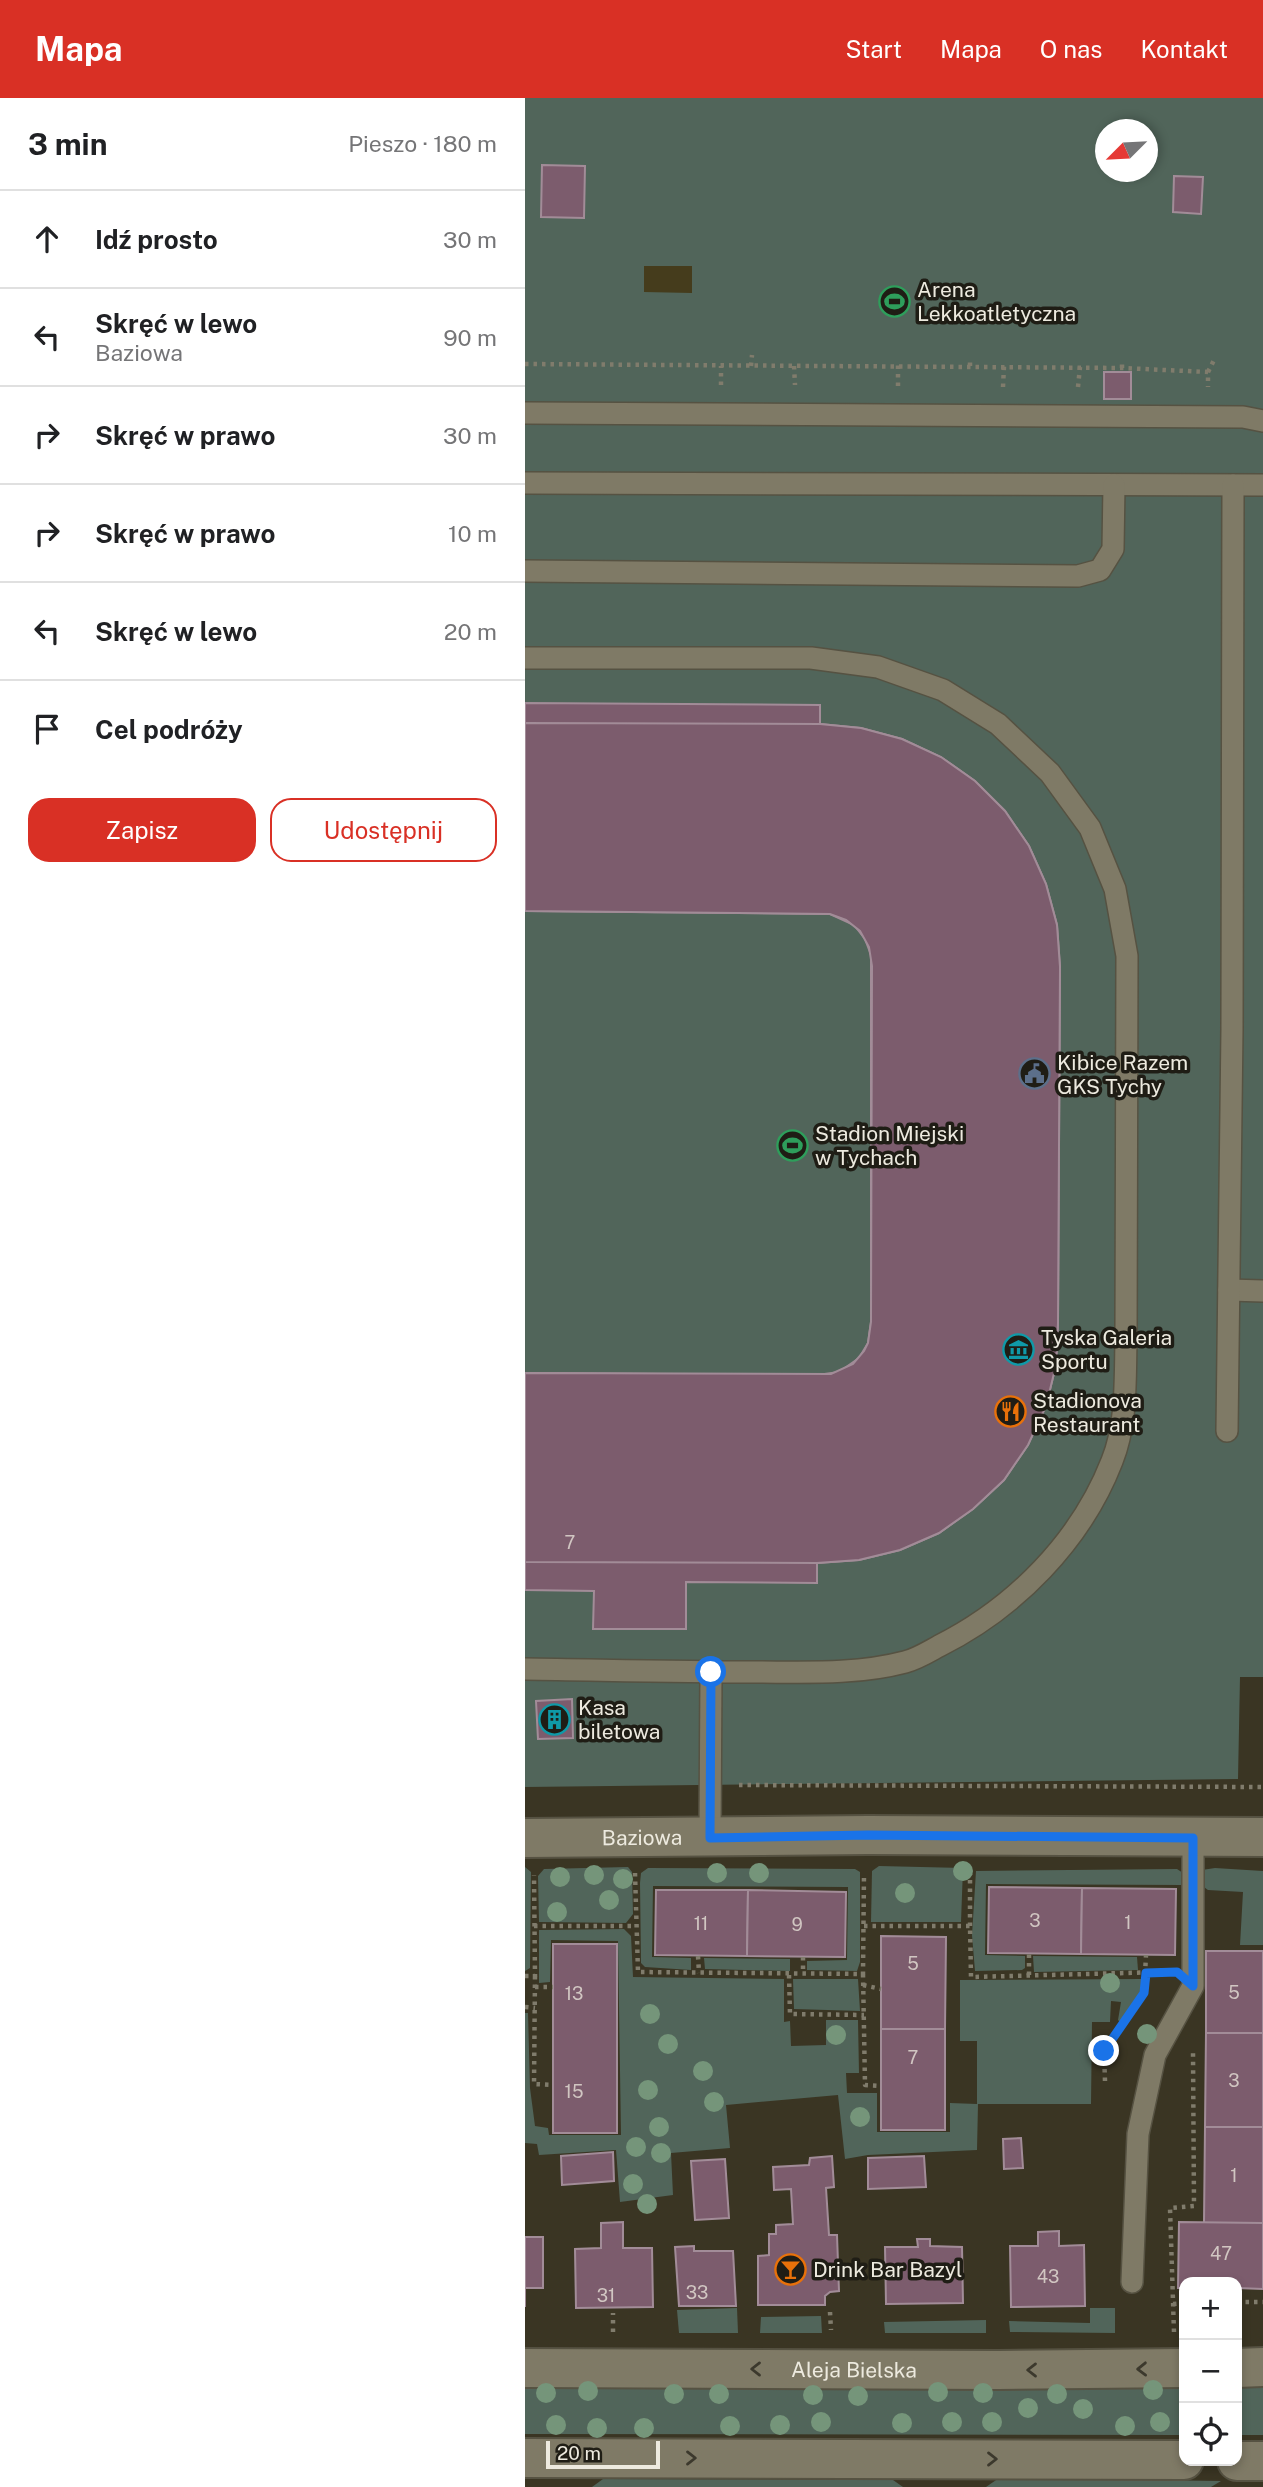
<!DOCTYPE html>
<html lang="pl">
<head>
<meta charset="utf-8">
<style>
  :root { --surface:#fff; --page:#f2f2f2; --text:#202124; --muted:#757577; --line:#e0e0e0; --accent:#d93025 }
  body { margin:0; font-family:"Public Sans",sans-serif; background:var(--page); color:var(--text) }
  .controls { position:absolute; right:21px; bottom:21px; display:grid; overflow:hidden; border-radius:14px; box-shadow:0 4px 10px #0003 }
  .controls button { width:63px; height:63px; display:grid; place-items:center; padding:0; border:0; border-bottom:2px solid var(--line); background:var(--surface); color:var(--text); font:35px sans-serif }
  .compass { position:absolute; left:570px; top:21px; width:63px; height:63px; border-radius:50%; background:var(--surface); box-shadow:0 4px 10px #0003; rotate:246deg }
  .scale { position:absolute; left:21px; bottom:18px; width:114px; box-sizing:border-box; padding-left:7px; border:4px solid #edeadf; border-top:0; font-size:19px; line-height:24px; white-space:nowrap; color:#edeadf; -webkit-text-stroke:5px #1f1d15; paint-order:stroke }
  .stop { position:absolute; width:21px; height:21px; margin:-16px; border:5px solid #1a73e8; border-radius:50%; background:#fff }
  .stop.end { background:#1a73e8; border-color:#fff; box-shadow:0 2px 7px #0008 }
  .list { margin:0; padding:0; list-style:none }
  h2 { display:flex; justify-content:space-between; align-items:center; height:91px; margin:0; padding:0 28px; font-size:30px }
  h2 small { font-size:23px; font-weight:400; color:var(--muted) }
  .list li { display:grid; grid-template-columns:46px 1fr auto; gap:21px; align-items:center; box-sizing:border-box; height:98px; padding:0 28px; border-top:2px solid var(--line) }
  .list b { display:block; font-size:26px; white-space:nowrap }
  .list p { margin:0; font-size:23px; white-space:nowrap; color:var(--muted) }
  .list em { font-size:23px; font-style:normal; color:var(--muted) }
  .actions { display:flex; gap:14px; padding:21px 28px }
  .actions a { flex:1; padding:16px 0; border:2px solid var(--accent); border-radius:21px; text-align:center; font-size:24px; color:var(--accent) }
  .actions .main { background:var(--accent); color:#fff }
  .icon { flex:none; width:38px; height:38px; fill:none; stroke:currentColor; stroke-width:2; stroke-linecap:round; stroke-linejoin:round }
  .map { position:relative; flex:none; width:738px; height:2389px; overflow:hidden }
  header { display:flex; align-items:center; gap:42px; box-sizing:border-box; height:98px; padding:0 35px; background:var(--accent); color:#fff }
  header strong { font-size:33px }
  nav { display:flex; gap:38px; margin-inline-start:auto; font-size:24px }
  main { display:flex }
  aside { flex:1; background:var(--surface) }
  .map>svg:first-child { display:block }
  .green { fill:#51655a; fill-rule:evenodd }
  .sand { fill:#453c1c }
  .building { fill:#7c5c6d; stroke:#a28c98; stroke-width:2 }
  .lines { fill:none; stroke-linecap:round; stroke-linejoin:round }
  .lane-casing { stroke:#565242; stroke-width:24 }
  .street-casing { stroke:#565242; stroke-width:42 }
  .secondary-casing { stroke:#565242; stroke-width:42 }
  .path { stroke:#807c6c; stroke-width:4.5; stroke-dasharray:3.5 5; stroke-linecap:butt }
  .lane { stroke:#7f7a66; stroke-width:21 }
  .street { stroke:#7f7a66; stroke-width:38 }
  .secondary { stroke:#7f7a66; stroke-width:38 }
  .tree { fill:#75957a }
  .oneway { stroke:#3c392d }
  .route { stroke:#1a73e8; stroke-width:9 }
  .labels { text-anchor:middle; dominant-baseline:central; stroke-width:7; stroke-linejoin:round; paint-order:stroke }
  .number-label { font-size:18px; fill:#d1c6c2 }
  .poi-label { font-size:21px; fill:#edeadf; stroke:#1f1d15; text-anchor:start }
  .street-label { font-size:21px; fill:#edeadf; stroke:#1f1d15 }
</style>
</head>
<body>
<header>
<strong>Mapa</strong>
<nav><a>Start</a><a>Mapa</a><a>O nas</a><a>Kontakt</a></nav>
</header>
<main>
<aside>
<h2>3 min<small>Pieszo · 180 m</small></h2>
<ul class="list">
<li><svg class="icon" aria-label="ahead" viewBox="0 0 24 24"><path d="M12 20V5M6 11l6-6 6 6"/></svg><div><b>Idź prosto</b></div><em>30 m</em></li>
<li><svg class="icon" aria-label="left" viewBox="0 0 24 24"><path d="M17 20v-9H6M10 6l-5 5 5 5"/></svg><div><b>Skręć w lewo</b><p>Baziowa</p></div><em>90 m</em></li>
<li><svg class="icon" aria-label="right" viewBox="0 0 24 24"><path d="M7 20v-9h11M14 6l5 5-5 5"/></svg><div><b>Skręć w prawo</b></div><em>30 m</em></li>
<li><svg class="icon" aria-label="right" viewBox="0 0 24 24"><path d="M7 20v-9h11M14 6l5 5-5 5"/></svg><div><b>Skręć w prawo</b></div><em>10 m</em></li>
<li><svg class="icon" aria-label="left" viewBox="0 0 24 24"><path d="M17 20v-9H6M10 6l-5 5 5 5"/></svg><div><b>Skręć w lewo</b></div><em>20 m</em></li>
<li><svg class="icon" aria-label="arrive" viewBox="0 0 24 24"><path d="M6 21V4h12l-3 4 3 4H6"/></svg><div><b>Cel podróży</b></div></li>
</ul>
<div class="actions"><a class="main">Zapisz</a><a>Udostępnij</a></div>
</aside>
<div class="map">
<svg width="738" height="2389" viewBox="0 0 738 2389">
  <rect width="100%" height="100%" fill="#3a3523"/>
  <!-- green -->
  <g class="green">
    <path d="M0,0H738V1579H715L713,1681L0,1689ZM580,32H622V74H580Z"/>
    <path d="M354,1768L438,1770L436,1824H346L347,1773Z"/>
    <path d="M0,1769L6,1774L5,1870L0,1873Z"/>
    <path d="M103,1769L107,1774L108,1816L101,1825L14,1824L13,1778L19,1771Z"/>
    <path d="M123,1770L330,1771L335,1774V1864L332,1873L282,1872V1863L322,1862L323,1789L128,1788L127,1859L166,1860V1872L120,1869L116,1865L115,1785L116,1775Z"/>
    <path d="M690,1770L738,1773V1847H715L718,1794L683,1792L676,1787L677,1772Z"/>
    <path d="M652,1771L658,1775L659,1787L461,1786L460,1857L500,1858V1870L497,1872L450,1873L447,1837L451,1773Z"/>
    <path d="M99,1831L106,1838L108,1879L259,1881V1924L265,1923L266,1948L301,1947V1922H333L334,1975H321L322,1995H352V2034H425V2005L452,2006V1943H435V1882L616,1881V1896L595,1924L593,1922L596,1904L586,1903L585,1924H567L566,2006H453L452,2052L343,2057L320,2061L313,1997L201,2007L205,2050L146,2055L148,2097L95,2104L91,2052L14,2057L12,2046L0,2045V1915H3L5,1990L10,2028L23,2030L24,2037H96L93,1843L26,1842L25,1884L14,1885V1832Z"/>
    <path d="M508,1858L612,1859L613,1872L509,1874Z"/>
    <path d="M179,1860L265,1861V1873L180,1871Z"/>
    <path d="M268,1881H333L335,1913L269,1911Z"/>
    <path d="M212,2210L213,2235H154L152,2212Z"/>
    <path d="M565,2210H590V2235L485,2234L484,2223L565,2225Z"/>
    <path d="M296,2218L297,2235H235L236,2219Z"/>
    <path d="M461,2222V2235H360L359,2224Z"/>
    <path d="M0,2290H659V2337L0,2336Z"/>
    <rect x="712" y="2290" width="26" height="47"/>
    <path d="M474,2380L696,2383L686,2389H461Z"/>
    <path d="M78,2381L368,2382L378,2389H67Z"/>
  </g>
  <!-- sand -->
  <path class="sand" d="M119,168H167V195L119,194Z"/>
  <!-- building -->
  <g class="building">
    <path d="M17,67L60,68L59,120L16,119Z"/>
    <path d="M649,78L678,79L676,116L648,114Z"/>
    <rect x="579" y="274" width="27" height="27"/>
    <path d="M0,605L295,607V626L336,630L377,641L416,659L450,683L480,713L504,748L521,786L532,827L535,869L533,1225L531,1267L521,1308L503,1347L479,1382L448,1411L414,1435L375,1452L334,1462L292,1465V1485L161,1484V1531H68L69,1493L0,1492V1275L292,1277L314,1274L334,1260L343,1245L346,1224V857L340,841L329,827L305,816L0,813Z"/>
    <path d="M0,625L295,626L336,630L377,641L416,659L450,683L480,713L504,748L521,786L532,827L535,869L533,1225L531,1267L521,1308L503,1347L479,1382L448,1411L414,1435L375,1452L334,1462L292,1465L0,1464V1275L306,1276L328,1266L339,1253L343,1245L346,1224L347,868L344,849L335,833L321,822L305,816L0,813Z"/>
    <path d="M47,1601L48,1640L13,1641L11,1603Z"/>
    <path d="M464,1789L557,1790L556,1856L463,1855Z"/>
    <path d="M557,1790L651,1791L650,1857L556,1856Z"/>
    <path d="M131,1792H223L222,1858L130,1857Z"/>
    <path d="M223,1792L321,1794L320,1859L222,1858Z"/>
    <path d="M356,1838L421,1839L420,1931H356Z"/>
    <rect x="28" y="1846" width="64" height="189"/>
    <rect x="681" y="1853" width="57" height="82"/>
    <rect x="356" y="1931" width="64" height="101"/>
    <path d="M681,1935H738V2029H680Z"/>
    <path d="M680,2029H738V2125H679Z"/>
    <path d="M496,2040L498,2070L479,2071L478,2041Z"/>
    <path d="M88,2054L89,2083L37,2087L36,2058Z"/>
    <path d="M307,2058L309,2089L301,2090L304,2137H312L314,2193L305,2194L300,2198V2207H233V2158L244,2157V2136H251V2127L268,2126L266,2091L249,2092L248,2069L284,2067L285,2060Z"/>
    <path d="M399,2058L401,2089L343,2091V2060Z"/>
    <path d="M200,2061L204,2120L170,2122L166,2063Z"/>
    <path d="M98,2124V2150H127L128,2209L51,2210L50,2151L76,2150V2125Z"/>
    <path d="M654,2124L738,2125V2191L712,2190V2184H659V2190H653Z"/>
    <path d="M534,2133V2148L559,2147L560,2208L486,2209L485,2148H513V2134Z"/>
    <path d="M0,2139H18V2190H0V2209Z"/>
    <path d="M392,2141H405V2148L437,2149L438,2205L361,2206L360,2149H393Z"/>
    <path d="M169,2148V2153H208L211,2208H154L150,2149Z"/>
  </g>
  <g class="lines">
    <defs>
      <g id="lane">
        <path d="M0,315L718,319L738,323"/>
        <path d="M0,385L738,387"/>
        <path d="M0,473L553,478L575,472L588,451L589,387"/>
        <path d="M0,560H286L353,569L418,592L473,626L525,675L565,730L590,791L602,858L601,1243C600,1282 602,1326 587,1363C556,1443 490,1510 414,1548C403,1554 392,1561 380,1564C331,1577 278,1574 228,1574C152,1574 76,1572 0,1571"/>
        <path d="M704,1192L738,1193"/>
        <path d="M702,1333L707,931L708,387"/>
        <path d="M185,1740L186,1574"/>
        <path d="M607,2184L613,2036L630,1957L668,1888V1740"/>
      </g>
      <g id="street">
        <path id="s1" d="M0,1740L343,1737L738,1739"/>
      </g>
      <g id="secondary">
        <path id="s2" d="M0,2270L473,2272L659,2270"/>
        <path d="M712,2270L738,2269"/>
        <path d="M0,2360L659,2362"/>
        <path d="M712,2363H738"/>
      </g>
    </defs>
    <!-- lane casing -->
    <use href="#lane" class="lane-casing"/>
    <!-- street casing -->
    <use href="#street" class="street-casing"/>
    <!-- secondary casing -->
    <use href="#secondary" class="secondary-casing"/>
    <!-- path -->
    <g class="path">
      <path d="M0,266L597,270L683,274V289"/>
      <path d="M226,268L227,257"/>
      <path d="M269,268L270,287"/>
      <path d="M445,268V260"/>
      <path d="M597,270V262"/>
      <path d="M683,274L689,262"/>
      <path d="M196,287V268"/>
      <path d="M373,288V267"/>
      <path d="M478,289L479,268"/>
      <path d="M553,289L555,269"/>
      <path d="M214,1687L738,1689"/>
      <path d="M110,1775L113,1874L338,1876L339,1776"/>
      <path d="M9,1828H110"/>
      <path d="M339,1828H445L446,1879L639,1874"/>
      <path d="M445,1828V1776"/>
      <path d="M173,1858L174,1875"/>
      <path d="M278,1859V1876"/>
      <path d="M338,1876L340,1987L356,1988"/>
      <path d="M264,1877L265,1916L339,1917"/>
      <path d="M504,1877V1856"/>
      <path d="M0,1878H10L9,1777"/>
      <path d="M10,1878L9,1986L28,1987"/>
      <path d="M338,1887L356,1891"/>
      <path d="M10,1889H28"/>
      <path d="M0,1909L10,1910"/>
      <path d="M580,1983L579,1953L619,1895L621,1857"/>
      <path d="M712,2204H738"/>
      <path d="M648,2206L659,2205"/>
      <path d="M305,2214L306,2232"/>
      <path d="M88,2234V2215"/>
      <path d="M649,2234L645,2110L669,2108L668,1953"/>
    </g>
    <!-- lane -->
    <use href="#lane" class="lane"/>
    <!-- street -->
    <use href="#street" class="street"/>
    <!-- secondary -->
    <use href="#secondary" class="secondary"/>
  </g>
  <!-- trees -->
  <g class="tree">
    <circle cx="438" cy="1773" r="10"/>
    <circle cx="192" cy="1775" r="10"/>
    <circle cx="234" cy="1775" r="10"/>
    <circle cx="69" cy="1777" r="10"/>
    <circle cx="35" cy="1779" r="10"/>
    <circle cx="98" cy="1781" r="10"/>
    <circle cx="380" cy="1795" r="10"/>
    <circle cx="84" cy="1802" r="10"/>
    <circle cx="32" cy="1814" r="10"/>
    <circle cx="585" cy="1885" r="10"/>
    <circle cx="125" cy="1916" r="10"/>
    <circle cx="622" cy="1936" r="10"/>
    <circle cx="311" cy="1937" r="10"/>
    <circle cx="143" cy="1946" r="10"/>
    <circle cx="178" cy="1973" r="10"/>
    <circle cx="123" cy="1992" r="10"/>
    <circle cx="189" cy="2004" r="10"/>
    <circle cx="335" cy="2019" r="10"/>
    <circle cx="134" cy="2029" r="10"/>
    <circle cx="111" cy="2049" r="10"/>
    <circle cx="136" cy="2055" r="10"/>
    <circle cx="108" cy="2086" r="10"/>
    <circle cx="122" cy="2106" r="10"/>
    <circle cx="628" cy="2292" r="10"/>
    <circle cx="63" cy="2293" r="10"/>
    <circle cx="413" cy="2294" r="10"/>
    <circle cx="21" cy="2295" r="10"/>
    <circle cx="458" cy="2295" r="10"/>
    <circle cx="149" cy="2296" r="10"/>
    <circle cx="194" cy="2296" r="10"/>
    <circle cx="532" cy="2296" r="10"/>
    <circle cx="288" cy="2297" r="10"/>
    <circle cx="333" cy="2298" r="10"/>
    <circle cx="503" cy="2310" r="10"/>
    <circle cx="558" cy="2311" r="10"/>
    <circle cx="296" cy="2324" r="10"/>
    <circle cx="427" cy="2324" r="10"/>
    <circle cx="467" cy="2324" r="10"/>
    <circle cx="635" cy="2324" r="10"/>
    <circle cx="377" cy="2325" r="10"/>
    <circle cx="31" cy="2327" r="10"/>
    <circle cx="255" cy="2327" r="10"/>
    <circle cx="205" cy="2328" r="10"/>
    <circle cx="600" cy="2328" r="10"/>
    <circle cx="72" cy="2330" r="10"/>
    <circle cx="119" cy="2330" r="10"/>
  </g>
  <!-- one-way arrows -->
  <defs><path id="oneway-chevron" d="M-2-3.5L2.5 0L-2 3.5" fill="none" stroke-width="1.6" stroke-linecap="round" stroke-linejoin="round" transform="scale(1.75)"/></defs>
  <g class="oneway">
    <use href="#oneway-chevron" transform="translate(231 2271) rotate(-180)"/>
    <use href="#oneway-chevron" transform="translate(617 2271) rotate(179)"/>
    <use href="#oneway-chevron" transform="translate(507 2272) rotate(180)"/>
    <use href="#oneway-chevron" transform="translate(166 2360)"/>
    <use href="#oneway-chevron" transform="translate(467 2361)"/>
  </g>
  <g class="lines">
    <!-- route -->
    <path class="route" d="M186,1574L185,1740L343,1737L668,1740V1888L652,1874L621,1875L619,1895L579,1953"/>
  </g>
  <!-- icons -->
  <defs>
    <symbol id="stadium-ring" viewBox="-11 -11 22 22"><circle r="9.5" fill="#1f1d15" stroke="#2e9e5b" stroke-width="1.5"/><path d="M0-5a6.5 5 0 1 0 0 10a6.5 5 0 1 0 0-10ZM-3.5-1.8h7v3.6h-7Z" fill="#2e9e5b"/></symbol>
    <symbol id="civic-ring" viewBox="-11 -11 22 22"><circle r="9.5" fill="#1f1d15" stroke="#5c6f8a" stroke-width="1.5"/><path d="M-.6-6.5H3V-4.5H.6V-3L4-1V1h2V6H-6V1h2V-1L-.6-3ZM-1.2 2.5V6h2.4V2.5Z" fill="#5c6f8a"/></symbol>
    <symbol id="museum-ring" viewBox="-11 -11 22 22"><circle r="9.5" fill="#1f1d15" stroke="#0f9aa8" stroke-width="1.5"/><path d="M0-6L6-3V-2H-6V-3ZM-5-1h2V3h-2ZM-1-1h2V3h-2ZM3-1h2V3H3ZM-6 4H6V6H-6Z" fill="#0f9aa8"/></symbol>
    <symbol id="restaurant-ring" viewBox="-11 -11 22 22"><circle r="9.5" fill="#1f1d15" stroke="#e8710a" stroke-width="1.5"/><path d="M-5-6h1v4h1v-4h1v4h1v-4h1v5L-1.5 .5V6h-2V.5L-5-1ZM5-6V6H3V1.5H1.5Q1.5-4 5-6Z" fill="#e8710a"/></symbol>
    <symbol id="building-ring" viewBox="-11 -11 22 22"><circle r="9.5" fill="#1f1d15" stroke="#0f9aa8" stroke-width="1.5"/><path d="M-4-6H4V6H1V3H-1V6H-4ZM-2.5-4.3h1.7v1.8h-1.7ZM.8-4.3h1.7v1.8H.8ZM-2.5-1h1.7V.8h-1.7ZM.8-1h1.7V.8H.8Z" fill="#0f9aa8"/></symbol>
    <symbol id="bar-ring" viewBox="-11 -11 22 22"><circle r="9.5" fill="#1f1d15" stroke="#e8710a" stroke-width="1.5"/><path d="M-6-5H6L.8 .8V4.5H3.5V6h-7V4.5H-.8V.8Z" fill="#e8710a"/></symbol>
  </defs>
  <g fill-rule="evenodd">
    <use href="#stadium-ring" x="352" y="186" width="35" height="35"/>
    <use href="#civic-ring" x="492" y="958" width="35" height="35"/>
    <use href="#stadium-ring" x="250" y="1030" width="35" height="35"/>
    <use href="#museum-ring" x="476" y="1234" width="35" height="35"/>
    <use href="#restaurant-ring" x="468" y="1296" width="35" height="35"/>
    <use href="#building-ring" x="12" y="1604" width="35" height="35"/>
    <use href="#bar-ring" x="248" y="2154" width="35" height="35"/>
  </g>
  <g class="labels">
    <!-- number labels -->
    <g class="number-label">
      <text x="45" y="1444">7</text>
      <text x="510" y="1822">3</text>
      <text x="603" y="1824">1</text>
      <text x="176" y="1825">11</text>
      <text x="272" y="1826">9</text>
      <text x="388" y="1865">5</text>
      <text x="709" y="1894">5</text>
      <text x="49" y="1895">13</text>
      <text x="388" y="1959">7</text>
      <text x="709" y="1982">3</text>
      <text x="49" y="1993">15</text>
      <text x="709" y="2077">1</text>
      <text x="696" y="2155">47</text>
      <text x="523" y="2178">43</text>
      <text x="172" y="2194">33</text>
      <text x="81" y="2197">31</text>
    </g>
    <!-- poi labels -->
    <g class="poi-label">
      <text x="392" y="191">Arena<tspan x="392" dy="24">Lekkoatletyczna</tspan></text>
      <text x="532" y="964">Kibice Razem<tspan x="532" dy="24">GKS Tychy</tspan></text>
      <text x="290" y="1035">Stadion Miejski<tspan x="290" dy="24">w Tychach</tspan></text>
      <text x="516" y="1239">Tyska Galeria<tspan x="516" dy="24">Sportu</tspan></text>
      <text x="508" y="1302">Stadionova<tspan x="508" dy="24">Restaurant</tspan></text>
      <text x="53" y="1609">Kasa<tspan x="53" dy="24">biletowa</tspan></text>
      <text x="288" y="2171">Drink Bar Bazyl</text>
    </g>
    <!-- street labels -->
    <g class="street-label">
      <text stroke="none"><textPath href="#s1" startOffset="117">Baziowa</textPath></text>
      <text stroke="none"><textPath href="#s2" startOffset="329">Aleja Bielska</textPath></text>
    </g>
  </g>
</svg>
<div class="controls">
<button>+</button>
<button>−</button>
<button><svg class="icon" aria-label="locate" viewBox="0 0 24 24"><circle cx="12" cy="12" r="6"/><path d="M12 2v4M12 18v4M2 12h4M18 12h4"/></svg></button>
</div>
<svg class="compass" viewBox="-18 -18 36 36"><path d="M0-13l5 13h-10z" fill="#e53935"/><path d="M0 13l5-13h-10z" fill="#757577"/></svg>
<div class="scale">20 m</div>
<div class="stop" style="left:186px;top:1574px"></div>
<div class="stop end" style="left:579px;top:1953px"></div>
</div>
</main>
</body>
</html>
